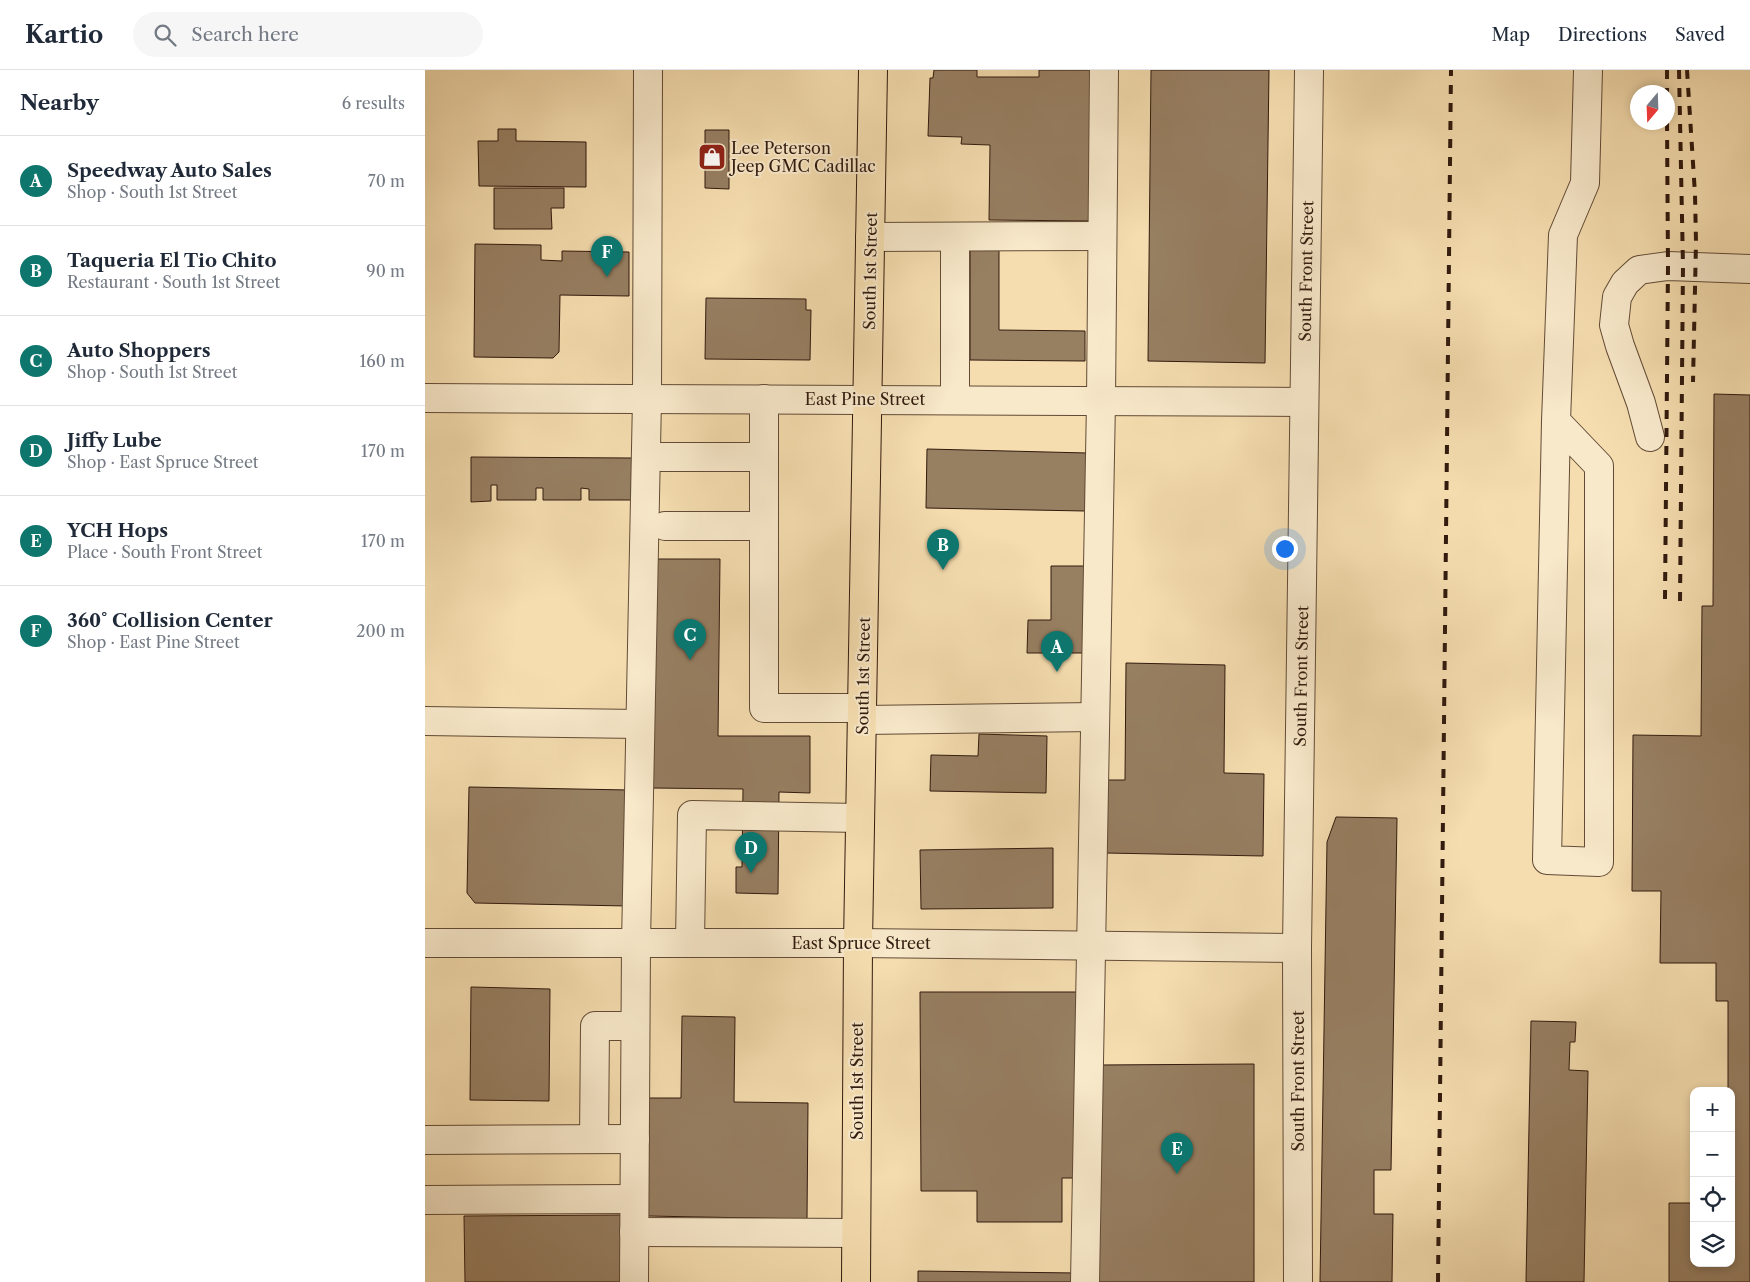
<!DOCTYPE html>
<html lang="en">
<head>
<meta charset="utf-8">
<style>
  :root { --surface:#fff; --page:#f6f6f7; --text:#1f2937; --muted:#747a83; --line:#e0e1e3; --accent:#0f766e }
  body { margin:0; font-family:"Libre Caslon Text",serif; background:var(--page); color:var(--text) }
  .controls { position:absolute; right:15px; bottom:15px; display:grid; overflow:hidden; border-radius:10px; box-shadow:0 2px 8px #0003 }
  .controls button { width:45px; height:45px; display:grid; place-items:center; padding:0; border:0; border-bottom:1px solid var(--line); background:var(--surface); color:var(--text); font:25px sans-serif }
  .compass { position:absolute; left:1205px; top:15px; width:45px; height:45px; border-radius:50%; background:var(--surface); box-shadow:0 2px 8px #0003; rotate:199deg }
  .you { position:absolute; left:859px; top:478px; width:18px; height:18px; margin:-12px; border:4px solid #fff; border-radius:50%; background:#1a73e8; box-shadow:0 0 0 8px #1a73e833 }
  .badge { display:grid; place-items:center; width:32px; height:32px; border-radius:50%; background:var(--accent); color:#fff; font-size:16px; font-weight:700 }
  .pin { position:absolute; translate:-50% -41px; filter:drop-shadow(0 1px 2px #0008) }
  .pin::after { content:''; position:absolute; top:26px; width:18px; height:15px; background:inherit; clip-path:polygon(0 0,100% 0,50% 100%) }
  .list { margin:0; padding:0; list-style:none }
  h2 { display:flex; justify-content:space-between; align-items:center; height:65px; margin:0; padding:0 20px; font-size:21px }
  h2 small { font-size:16px; font-weight:400; color:var(--muted) }
  .list li { display:grid; grid-template-columns:32px 1fr auto; gap:15px; align-items:center; box-sizing:border-box; height:90px; padding:0 20px; border-top:1px solid var(--line) }
  .list b { display:block; font-size:19px; white-space:nowrap }
  .list p { margin:0; font-size:16px; white-space:nowrap; color:var(--muted) }
  .list em { font-size:16px; font-style:normal; color:var(--muted) }
  .icon { flex:none; width:28px; height:28px; fill:none; stroke:currentColor; stroke-width:2; stroke-linecap:round; stroke-linejoin:round }
  .map { position:relative; flex:none; width:1325px; height:1212px; overflow:hidden }
  header { display:flex; align-items:center; gap:30px; box-sizing:border-box; height:70px; padding:0 25px; background:var(--surface); border-bottom:1px solid var(--line) }
  header strong { font-size:24px }
  nav { display:flex; gap:28px; margin-inline-start:auto; font-size:18px }
  .search { width:350px; height:45px; background:var(--page); display:flex; align-items:center; gap:12px; box-sizing:border-box; padding:0 18px; border-radius:28px; color:var(--muted); font-size:19px }
  main { display:flex }
  aside { flex:1; background:var(--surface) }
  .map>svg:first-child { display:block }
  .building { fill:#977f62; stroke:#311a0e }
  .lines { fill:none; stroke-linecap:round; stroke-linejoin:round }
  .minor-casing { stroke:#624b36; stroke-width:30 }
  .major-casing { stroke:#311a0e; stroke-width:30 }
  .minor { stroke:#f8e9cb; stroke-width:28 }
  .major { stroke:#f5ddaf; stroke-width:28 }
  .rail { stroke:#311a0e; stroke-width:4; stroke-dasharray:9 9; stroke-linecap:butt }
  .labels { text-anchor:middle; dominant-baseline:central; stroke-width:4; stroke-linejoin:round; paint-order:stroke }
  .poi-label { font-size:16px; fill:#311a0e; stroke:#f8e9cb; text-anchor:start }
  .street-label { font-size:16px; fill:#311a0e; stroke:#f8e9cb }
</style>
</head>
<body>
<header>
<strong>Kartio</strong>
<div class="search"><svg class="icon" aria-label="search" viewBox="0 0 24 24"><circle cx="10" cy="10" r="6"/><path d="M15 15l6 6"/></svg>Search here</div>
<nav><a>Map</a><a>Directions</a><a>Saved</a></nav>
</header>
<main>
<aside>
<h2>Nearby<small>6 results</small></h2>
<ul class="list">
<li><span class="badge">A</span><div><b>Speedway Auto Sales</b><p>Shop · South 1st Street</p></div><em>70 m</em></li>
<li><span class="badge">B</span><div><b>Taqueria El Tio Chito</b><p>Restaurant · South 1st Street</p></div><em>90 m</em></li>
<li><span class="badge">C</span><div><b>Auto Shoppers</b><p>Shop · South 1st Street</p></div><em>160 m</em></li>
<li><span class="badge">D</span><div><b>Jiffy Lube</b><p>Shop · East Spruce Street</p></div><em>170 m</em></li>
<li><span class="badge">E</span><div><b>YCH Hops</b><p>Place · South Front Street</p></div><em>170 m</em></li>
<li><span class="badge">F</span><div><b>360° Collision Center</b><p>Shop · East Pine Street</p></div><em>200 m</em></li>
</ul>
</aside>
<div class="map">
<svg width="1325" height="1212" viewBox="0 0 1325 1212">
  <rect width="100%" height="100%" fill="#f5ddaf"/>
  <filter id="stains"><feTurbulence type="fractalNoise" baseFrequency=".004" numOctaves="4"/><feColorMatrix values="0 0 0 0 .2 0 0 0 0 .09 0 0 0 0 .02 0 0 0 .5 -.17"/></filter>
  <radialGradient id="worn" r=".72"><stop offset=".6" stop-color="#630" stop-opacity="0"/><stop offset="1" stop-color="#630" stop-opacity=".3"/></radialGradient>
  <!-- building -->
  <g class="building">
    <path d="M509,0H552V7H614V0H666L664,151L564,150L565,75L536,74L537,67L503,66L505,8H508Z"/>
    <path d="M726,0H844L840,293L723,291Z"/>
    <path d="M73,59H91V71L161,72V117L54,116L53,71H73Z"/>
    <path d="M280,60H304V119L280,118Z"/>
    <path d="M69,118H139V138H126L127,159H69Z"/>
    <path d="M50,174L116,175V190L137,191V181L204,182V226L135,225L134,282L128,288L49,287Z"/>
    <path d="M545,176H574V260L660,261V291L545,290Z"/>
    <path d="M281,228L381,229V240H386L385,290L280,289Z"/>
    <path d="M1289,324L1325,325V1212H1244V1133H1269V1193H1306V1021H1303V931H1291V893H1235L1236,821H1207L1208,665L1276,666L1277,536H1288Z"/>
    <path d="M502,379L662,383L660,441L501,438Z"/>
    <path d="M46,387L207,388L206,430H164V419L156,418V430H118V418H111V430H72V415H66V431L46,432Z"/>
    <path d="M230,489H295L293,666H385V723L354,722L353,824L311,823V797H317L318,719L228,718Z"/>
    <path d="M626,496H660V583H602L603,550H626Z"/>
    <path d="M701,593L800,595L799,703L839,704L838,786L680,783L681,710H700Z"/>
    <path d="M554,664L622,666L621,723L505,721L506,685L553,686Z"/>
    <path d="M44,717L204,720L202,836L50,833L42,823Z"/>
    <path d="M911,747L972,748L966,1100H949V1144H968L967,1212H895L902,772Z"/>
    <path d="M628,778V838L496,839L495,780Z"/>
    <path d="M46,917L125,919L124,1031L45,1030Z"/>
    <path d="M495,922H655L656,1108H637V1152H552V1121H496Z"/>
    <path d="M257,946L310,947L309,1032L383,1033L382,1149L223,1146L224,1028H256Z"/>
    <path d="M1106,951L1151,952L1150,972H1145L1144,1000L1163,1001L1159,1212H1101Z"/>
    <path d="M829,994V1212H673L675,995Z"/>
    <path d="M196,1145L197,1212H40L39,1146Z"/>
    <path d="M493,1201L652,1203V1212H493Z"/>
  </g>
  <g class="lines">
    <defs>
      <g id="minor">
        <path d="M445,167L677,166"/>
        <path d="M530,167V330"/>
        <path d="M0,328L879,332"/>
        <path d="M339,329V638H437"/>
        <path d="M1131,351L1174,396V792L1122,790L1131,351L1138,165L1160,113L1163,0"/>
        <path d="M1225,367L1216,333L1195,276L1189,255L1192,227L1200,213L1214,200L1243,196L1325,199"/>
        <path d="M236,387H339"/>
        <path d="M240,456H339"/>
        <path d="M437,650L670,647"/>
        <path d="M0,651L215,654"/>
        <path d="M0,873H433L872,878"/>
        <path d="M265,873L267,745L435,748"/>
        <path d="M169,1069L170,956H210"/>
        <path d="M0,1070L210,1069"/>
        <path d="M0,1130L209,1129"/>
        <path d="M209,1162L431,1163"/>
        <path d="M209,1212L211,873L222,329L223,0"/>
        <path d="M660,1212L676,331L679,0"/>
        <path d="M873,1212L872,878L884,0"/>
      </g>
      <path id="major" d="M431,1212L433,873L448,0"/>
    </defs>
    <!-- minor casing -->
    <use href="#minor" class="minor-casing"/>
    <!-- major casing -->
    <use href="#major" class="major-casing"/>
    <!-- minor -->
    <use href="#minor" class="minor"/>
    <!-- major -->
    <use href="#major" class="major"/>
    <!-- rail -->
    <g class="rail">
      <path d="M1242,0V22"/>
      <path d="M1254,0L1258,196L1255,533"/>
      <path d="M1262,0L1270,124L1271,172L1268,312"/>
      <path d="M1240,529L1243,196L1242,52"/>
      <path d="M1013,1212L1026,0"/>
    </g>
  </g>
  <!-- icons -->
  <defs>
    <symbol id="shop-square" viewBox="-11 -11 22 22"><rect x="-9" y="-9" width="18" height="18" rx="4" fill="#8f2418" stroke="#f8e9cb"/><path d="M-5-2.5h2.3a2.7 3.5 0 0 1 5.4 0H5L5.5 6h-11ZM-1.5-2.5h3a1.5 2.3 0 0 0-3 0Z" fill="#fff"/></symbol>
  </defs>
  <g fill-rule="evenodd">
    <use href="#shop-square" x="271" y="71" width="32" height="32"/>
  </g>
  <g class="labels">
    <!-- poi labels -->
    <g class="poi-label">
      <text x="306" y="78">Lee Peterson<tspan x="306" dy="18">Jeep GMC Cadillac</tspan></text>
    </g>
    <!-- street labels -->
    <g class="street-label">
      <text transform="translate(445 201) rotate(-89)">South 1st Street</text>
      <text transform="translate(881 201) rotate(-89)">South Front Street</text>
      <text x="440" y="329">East Pine Street</text>
      <text transform="translate(438 606) rotate(-89)">South 1st Street</text>
      <text transform="translate(876 606) rotate(-89)">South Front Street</text>
      <text x="436" y="873">East Spruce Street</text>
      <text transform="translate(432 1011) rotate(-90)">South 1st Street</text>
      <text transform="translate(873 1011) rotate(-90)">South Front Street</text>
    </g>
  </g>
  <rect width="100%" height="100%" filter="url(#stains)"/>
  <rect width="100%" height="100%" fill="url(#worn)"/>
</svg>
<div class="controls">
<button>+</button>
<button>−</button>
<button><svg class="icon" aria-label="locate" viewBox="0 0 24 24"><circle cx="12" cy="12" r="6"/><path d="M12 2v4M12 18v4M2 12h4M18 12h4"/></svg></button>
<button><svg class="icon" aria-label="layers" viewBox="0 0 24 24"><path d="M12 4l9 5-9 5-9-5zM3 14l9 5 9-5"/></svg></button>
</div>
<svg class="compass" viewBox="-18 -18 36 36"><path d="M0-13l5 13h-10z" fill="#e53935"/><path d="M0 13l5-13h-10z" fill="#747a83"/></svg>
<div class="you"></div>
<div class="pin badge" style="left:632px;top:602px">A</div>
<div class="pin badge" style="left:518px;top:500px">B</div>
<div class="pin badge" style="left:265px;top:590px">C</div>
<div class="pin badge" style="left:326px;top:803px">D</div>
<div class="pin badge" style="left:752px;top:1104px">E</div>
<div class="pin badge" style="left:182px;top:207px">F</div>
</div>
</main>
</body>
</html>
